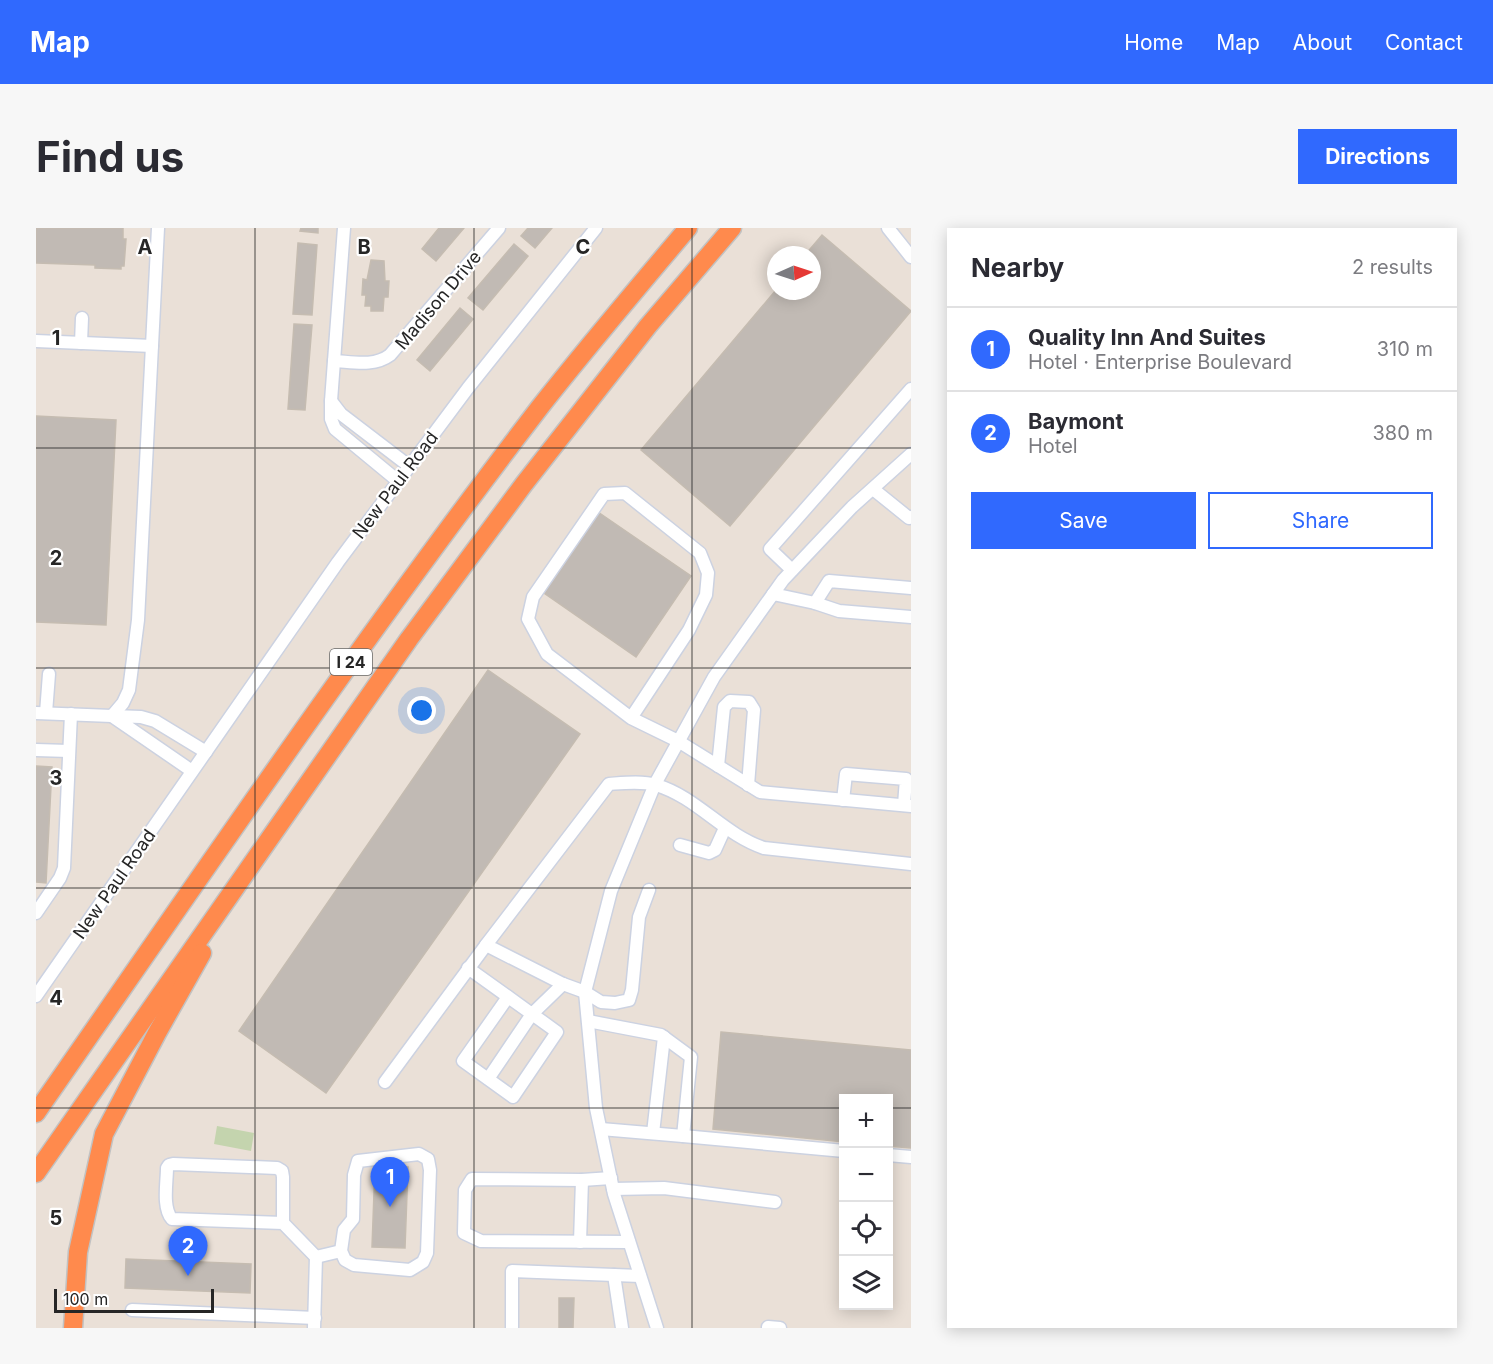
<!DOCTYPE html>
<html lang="en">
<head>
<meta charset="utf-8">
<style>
  :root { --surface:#fff; --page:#f7f7f7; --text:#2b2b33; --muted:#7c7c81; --line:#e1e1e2; --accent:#3069fe }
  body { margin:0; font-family:Inter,sans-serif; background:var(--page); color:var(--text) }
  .controls { position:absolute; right:18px; bottom:18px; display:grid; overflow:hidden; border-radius:0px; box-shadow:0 3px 15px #0003 }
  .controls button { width:54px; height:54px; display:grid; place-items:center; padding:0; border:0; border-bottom:2px solid var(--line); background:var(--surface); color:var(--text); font:30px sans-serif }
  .compass { position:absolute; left:731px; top:18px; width:54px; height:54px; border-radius:50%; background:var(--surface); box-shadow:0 3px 15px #0003; rotate:87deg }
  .scale { position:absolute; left:18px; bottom:15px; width:160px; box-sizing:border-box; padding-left:6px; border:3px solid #262626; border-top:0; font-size:16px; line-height:21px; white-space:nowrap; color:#262626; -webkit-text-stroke:4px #fff; paint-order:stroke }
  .you { position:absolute; left:386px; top:483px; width:21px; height:21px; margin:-15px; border:4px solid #fff; border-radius:50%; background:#1a73e8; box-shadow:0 0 0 9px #1a73e833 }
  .badge { display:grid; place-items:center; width:39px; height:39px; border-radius:50%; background:var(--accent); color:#fff; font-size:20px; font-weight:700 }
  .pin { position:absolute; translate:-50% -50px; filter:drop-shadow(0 2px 3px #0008) }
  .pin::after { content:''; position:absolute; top:32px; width:21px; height:18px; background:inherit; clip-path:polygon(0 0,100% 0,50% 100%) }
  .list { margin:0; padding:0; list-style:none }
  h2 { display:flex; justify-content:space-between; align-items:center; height:78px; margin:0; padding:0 24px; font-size:26px }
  h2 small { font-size:20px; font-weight:400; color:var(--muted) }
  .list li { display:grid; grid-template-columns:39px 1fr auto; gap:18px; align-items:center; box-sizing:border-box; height:84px; padding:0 24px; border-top:2px solid var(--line) }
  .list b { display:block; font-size:22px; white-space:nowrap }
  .list p { margin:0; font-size:20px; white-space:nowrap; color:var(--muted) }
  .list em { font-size:20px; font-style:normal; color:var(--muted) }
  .actions { display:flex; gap:12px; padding:18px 24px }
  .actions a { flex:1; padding:14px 0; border:2px solid var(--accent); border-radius:0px; text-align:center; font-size:21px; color:var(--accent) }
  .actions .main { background:var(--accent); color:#fff }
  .icon { flex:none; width:33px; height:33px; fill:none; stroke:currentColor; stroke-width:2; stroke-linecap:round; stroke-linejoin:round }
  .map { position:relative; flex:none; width:875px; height:1100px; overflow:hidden; border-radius:0px }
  header { display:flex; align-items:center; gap:36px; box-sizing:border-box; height:84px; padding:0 30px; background:var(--accent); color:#fff }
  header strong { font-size:28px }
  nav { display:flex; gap:33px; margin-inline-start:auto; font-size:21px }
  .intro { display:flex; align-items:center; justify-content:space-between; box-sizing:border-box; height:144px; padding:0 36px }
  h1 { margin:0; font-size:42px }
  .button { padding:15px 27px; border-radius:0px; background:var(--accent); color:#fff; font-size:21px; font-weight:700 }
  main { display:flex; gap:36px; padding:0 36px }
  aside { flex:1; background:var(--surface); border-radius:0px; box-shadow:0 3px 15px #0003 }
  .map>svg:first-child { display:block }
  .cemetery { fill:#c4d4ae }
  .building { fill:#c1bab4; stroke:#c5bcb1; stroke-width:1.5 }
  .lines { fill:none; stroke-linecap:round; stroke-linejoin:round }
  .minor-casing { stroke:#ccd2e1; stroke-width:15 }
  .highway-casing { stroke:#c2c2c2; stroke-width:21 }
  .minor { stroke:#fff; stroke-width:12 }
  .highway { stroke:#ff8a4d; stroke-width:18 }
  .grid { fill:none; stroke:#262626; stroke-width:1.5; stroke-opacity:0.55 }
  .labels { text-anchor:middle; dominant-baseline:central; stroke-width:4.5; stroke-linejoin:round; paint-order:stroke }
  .shield { fill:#fff; stroke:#676767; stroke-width:1.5 }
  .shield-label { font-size:16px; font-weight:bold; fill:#262626 }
  .street-label { font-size:18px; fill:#262626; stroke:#fff }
  .grid-label { font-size:20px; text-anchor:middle; font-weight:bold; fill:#262626; stroke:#fff; stroke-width:4.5; stroke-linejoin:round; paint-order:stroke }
</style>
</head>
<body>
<header>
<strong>Map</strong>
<nav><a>Home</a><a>Map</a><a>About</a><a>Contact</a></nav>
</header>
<div class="intro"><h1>Find us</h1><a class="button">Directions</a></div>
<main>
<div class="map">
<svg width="875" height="1100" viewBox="0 0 875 1100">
  <rect width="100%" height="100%" fill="#eae0d7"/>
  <!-- cemetery -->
  <path class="cemetery" d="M181,898L218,905L215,923L178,916Z"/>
  <!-- building -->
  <g class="building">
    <path d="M0,0H87V11H90L88,38H85V41L59,40V37L0,35Z"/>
    <path d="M265,0H282V5L264,3Z"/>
    <path d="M403,0H428L400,33L386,21Z"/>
    <path d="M492,0H516L499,20L485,8Z"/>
    <path d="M786,7L875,83L694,298L605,222L740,62L776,63V27H769Z"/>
    <path d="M262,15L281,17L276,87L257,86Z"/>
    <path d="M478,16L492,28L447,82L432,70Z"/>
    <path d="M335,32L348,33L349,53H353L352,69H348L347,83H335V78H329L330,67H326L327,51L331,52Z"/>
    <path d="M424,80L437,91L394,143L381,132Z"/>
    <path d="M258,96L276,97L269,182L252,181Z"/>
    <path d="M0,188L80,192L70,397L0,394Z"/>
    <path d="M562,284L655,348L600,429L508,365Z"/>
    <path d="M452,442L544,506L290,865L203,803Z"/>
    <path d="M0,538L16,539L10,655L0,654Z"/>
    <path d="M685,804L875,822V920L852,918V870H808V914L677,901Z"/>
    <path d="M339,938L372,939L369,1020L336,1019Z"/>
    <path d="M90,1031L215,1036L214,1065L89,1060Z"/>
    <path d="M523,1070H538L537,1100H523Z"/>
  </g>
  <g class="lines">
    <defs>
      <g id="minor">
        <path d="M852,0L875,29"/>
        <path d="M0,113L116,118"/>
        <path d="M45,115L46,90"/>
        <path d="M298,133C317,134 338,139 354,127L463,0"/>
        <path d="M295,173L308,0"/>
        <path d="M362,253L299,201L295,191V173L305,186L373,238"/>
        <path d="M837,261L873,290L875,289"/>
        <path d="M756,342L734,321L875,161"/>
        <path d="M737,366L779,375L803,383L875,389"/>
        <path d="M779,375L793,353L875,360"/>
        <path d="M0,485L76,488L87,475L93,462L102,392L122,0"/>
        <path d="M10,485L13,446"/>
        <path d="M595,490L653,402L670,367L672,345L664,325L589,265L568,266L497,369L492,391L511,426L595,490L642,513L724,564L875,578"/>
        <path d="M0,522L33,523"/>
        <path d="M682,538L688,479L694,473L713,474L718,482L712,557"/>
        <path d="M156,543L76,488L105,489L119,493L170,524"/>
        <path d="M807,572L810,546L870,551L868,577"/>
        <path d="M644,617L673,625L679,622L689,600"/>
        <path d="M613,662L603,689L596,762L593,772L579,775L565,774L549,764L527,756L450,717L573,556C588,555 606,553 620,557C661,569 688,607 728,620L875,636"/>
        <path d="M0,685L24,650L28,640L35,486"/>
        <path d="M432,740L496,786L527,756"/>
        <path d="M0,768L302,334L432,160L560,0"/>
        <path d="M552,793L625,807L655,829L647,908L565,901"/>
        <path d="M452,851L496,786L521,804L477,869L427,833L472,769"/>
        <path d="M349,854L450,717"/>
        <path d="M617,905L628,809"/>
        <path d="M647,908L808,923"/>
        <path d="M852,927L875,929"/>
        <path d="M575,950L546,952L436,951L429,962L428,1005L445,1013L593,1014"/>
        <path d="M577,961L628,960L739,974"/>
        <path d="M247,995V949L246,943L241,940L137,936L133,937L131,940C131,954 126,980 136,991L247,995L280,1029"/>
        <path d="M544,1014L546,952"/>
        <path d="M280,1029L305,1023L308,1002L317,991L318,947L322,933L383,926L392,931L394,942L391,1025L387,1034L374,1042L318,1037L309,1032L305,1023"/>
        <path d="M578,1047L586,1100"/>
        <path d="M96,1082L279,1090"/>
        <path d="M732,1099L744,1100"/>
        <path d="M278,1100L280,1029"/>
        <path d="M476,1100V1043L604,1048"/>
        <path d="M621,1100L578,966L560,880L549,764L575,663L619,556L678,449L747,352L816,279L875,226"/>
      </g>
      <g id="highway">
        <path d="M0,885C165,648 328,408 504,179C552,118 602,59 652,0"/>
        <path d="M0,945L373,411L488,256L612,98L696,0"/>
        <path d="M37,1100L42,1024L68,906L121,805L166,725"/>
      </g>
    </defs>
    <!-- minor casing -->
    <use href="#minor" class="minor-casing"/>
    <!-- highway casing -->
    <use href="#highway" class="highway-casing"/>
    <!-- minor -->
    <use href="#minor" class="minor"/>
    <!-- highway -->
    <use href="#highway" class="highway"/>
  </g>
  <!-- grid -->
  <path class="grid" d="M219,0V1100M438,0V1100M656,0V1100M0,220H875M0,440H875M0,660H875M0,880H808M852,880H875"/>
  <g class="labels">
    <!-- shield labels -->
    <rect class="shield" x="294" y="421" width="42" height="26" rx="4.5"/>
    <g class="shield-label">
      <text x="315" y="434">I 24</text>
    </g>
    <!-- street labels -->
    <g class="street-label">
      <text transform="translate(402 72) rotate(-50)">Madison Drive</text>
      <text transform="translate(359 257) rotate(-53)">New Paul Road</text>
      <text transform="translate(78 656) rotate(-55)">New Paul Road</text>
    </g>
  </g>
  <g class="grid-label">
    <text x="109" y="26">A</text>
    <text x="328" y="26">B</text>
    <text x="547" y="26">C</text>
    <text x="20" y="117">1</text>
    <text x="20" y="337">2</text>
    <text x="20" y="557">3</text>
    <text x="20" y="777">4</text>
    <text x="20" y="997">5</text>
  </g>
</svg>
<div class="controls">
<button>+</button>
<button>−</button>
<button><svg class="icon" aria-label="locate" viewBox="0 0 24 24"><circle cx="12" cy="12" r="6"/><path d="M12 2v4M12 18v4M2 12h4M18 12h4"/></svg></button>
<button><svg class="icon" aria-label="layers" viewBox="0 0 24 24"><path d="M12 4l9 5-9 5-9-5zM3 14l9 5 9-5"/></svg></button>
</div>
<svg class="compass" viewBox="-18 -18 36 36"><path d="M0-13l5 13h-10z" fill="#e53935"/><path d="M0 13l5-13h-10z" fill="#7c7c81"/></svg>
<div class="scale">100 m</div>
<div class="you"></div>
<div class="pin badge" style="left:354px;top:979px">1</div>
<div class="pin badge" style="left:152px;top:1048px">2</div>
</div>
<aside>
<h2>Nearby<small>2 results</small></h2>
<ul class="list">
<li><span class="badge">1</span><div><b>Quality Inn And Suites</b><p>Hotel · Enterprise Boulevard</p></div><em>310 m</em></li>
<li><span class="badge">2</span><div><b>Baymont</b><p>Hotel</p></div><em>380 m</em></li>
</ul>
<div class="actions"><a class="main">Save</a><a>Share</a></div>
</aside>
</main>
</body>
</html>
